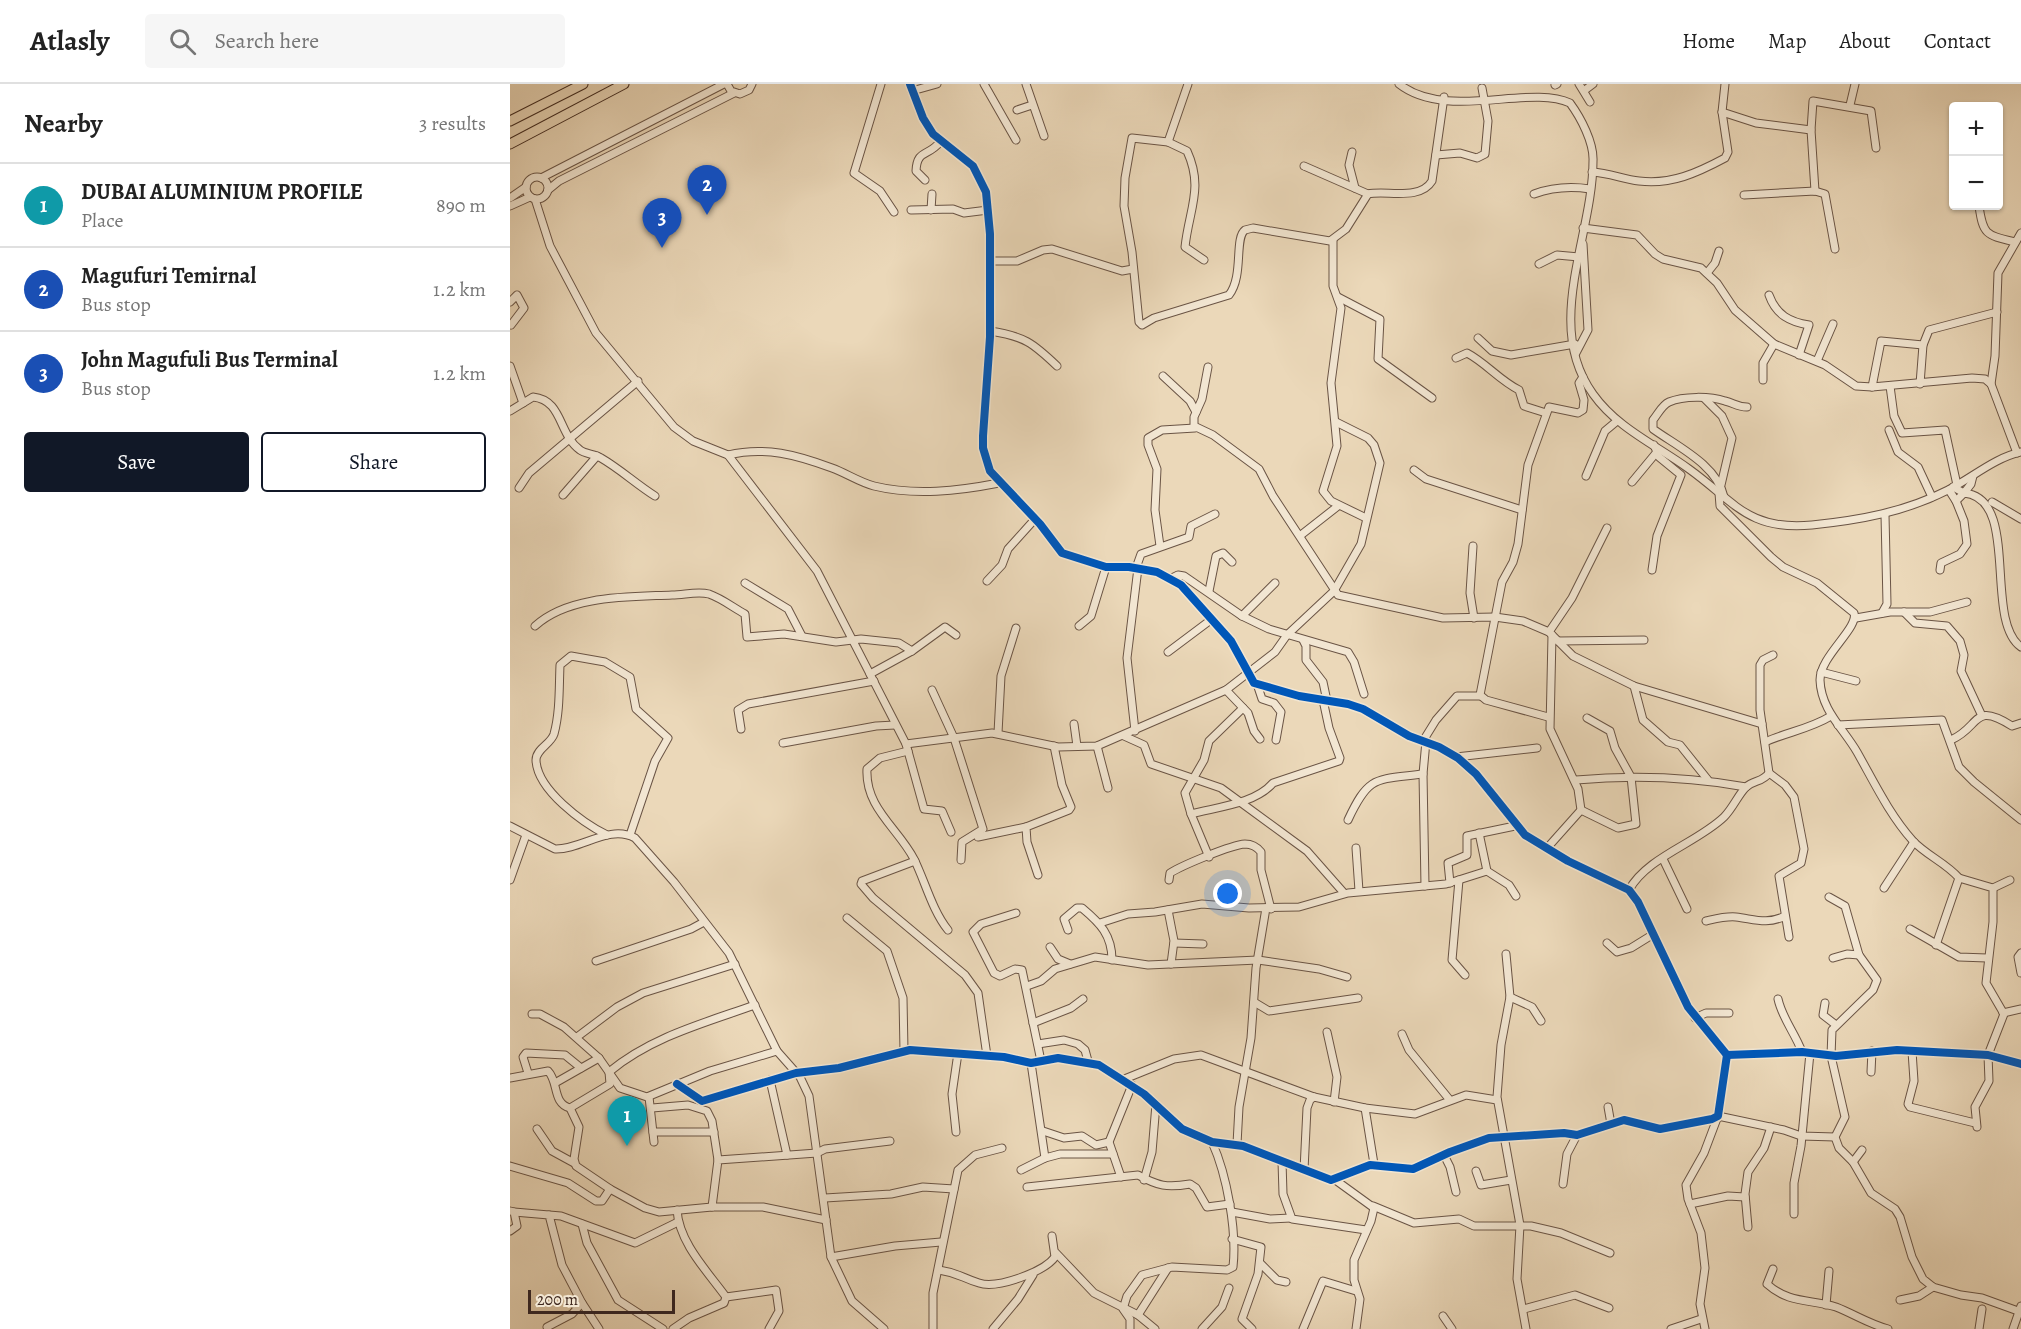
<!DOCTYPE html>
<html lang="en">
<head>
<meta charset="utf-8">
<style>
  :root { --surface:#fff; --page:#f6f6f6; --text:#222; --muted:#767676; --line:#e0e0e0; --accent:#111827 }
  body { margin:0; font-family:Alegreya,serif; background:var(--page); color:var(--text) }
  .controls { position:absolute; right:18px; top:18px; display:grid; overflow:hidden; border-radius:6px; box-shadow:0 2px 4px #0004 }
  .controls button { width:54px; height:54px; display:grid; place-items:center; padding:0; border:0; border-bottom:2px solid var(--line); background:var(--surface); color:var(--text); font:30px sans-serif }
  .scale { position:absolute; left:18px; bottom:15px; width:147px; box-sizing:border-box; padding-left:6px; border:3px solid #3f281e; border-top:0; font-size:16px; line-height:21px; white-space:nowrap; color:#3f281e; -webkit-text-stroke:4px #f2e6d2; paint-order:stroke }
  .you { position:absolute; left:718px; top:810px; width:21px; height:21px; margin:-15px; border:4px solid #fff; border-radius:50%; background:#1a73e8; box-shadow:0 0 0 9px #1a73e833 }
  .badge { display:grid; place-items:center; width:39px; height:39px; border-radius:50%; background:var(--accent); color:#fff; font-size:20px; font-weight:700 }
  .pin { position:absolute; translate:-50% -50px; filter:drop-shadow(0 2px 3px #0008) }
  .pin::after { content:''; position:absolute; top:32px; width:21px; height:18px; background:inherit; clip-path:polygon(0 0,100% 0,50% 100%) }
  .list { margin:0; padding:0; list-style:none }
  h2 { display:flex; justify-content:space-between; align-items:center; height:78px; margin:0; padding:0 24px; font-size:26px }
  h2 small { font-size:20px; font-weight:400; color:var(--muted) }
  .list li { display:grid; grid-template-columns:39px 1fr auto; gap:18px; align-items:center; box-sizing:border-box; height:84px; padding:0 24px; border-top:2px solid var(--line) }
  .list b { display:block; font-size:22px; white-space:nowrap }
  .list p { margin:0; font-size:20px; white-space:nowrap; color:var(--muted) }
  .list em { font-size:20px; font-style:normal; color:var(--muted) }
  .actions { display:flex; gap:12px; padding:18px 24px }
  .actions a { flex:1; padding:14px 0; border:2px solid var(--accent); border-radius:6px; text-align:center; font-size:21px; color:var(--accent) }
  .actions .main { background:var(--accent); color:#fff }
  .icon { flex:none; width:33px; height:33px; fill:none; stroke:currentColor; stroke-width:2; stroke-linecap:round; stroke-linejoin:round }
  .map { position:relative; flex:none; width:1511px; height:1245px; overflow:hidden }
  header { display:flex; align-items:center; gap:36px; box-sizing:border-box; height:84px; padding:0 30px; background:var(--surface); border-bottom:2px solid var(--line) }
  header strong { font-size:28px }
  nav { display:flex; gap:33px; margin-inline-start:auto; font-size:21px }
  .search { width:420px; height:54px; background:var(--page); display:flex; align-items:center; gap:15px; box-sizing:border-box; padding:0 21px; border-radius:6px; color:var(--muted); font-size:22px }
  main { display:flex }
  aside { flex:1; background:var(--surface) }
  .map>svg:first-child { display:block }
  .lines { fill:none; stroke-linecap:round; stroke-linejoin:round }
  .minor-casing { stroke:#6a5445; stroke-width:9 }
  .highway-casing { stroke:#3f281e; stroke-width:11 }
  .minor { stroke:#f2e6d2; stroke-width:7 }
  .highway { stroke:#ebd8b9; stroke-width:9 }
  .cycleway-casing { stroke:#f2e6d2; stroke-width:11 }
  .cycleway { stroke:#0057b8; stroke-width:8 }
</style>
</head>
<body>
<header>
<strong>Atlasly</strong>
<div class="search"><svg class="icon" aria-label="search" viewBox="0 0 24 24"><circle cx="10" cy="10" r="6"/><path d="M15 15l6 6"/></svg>Search here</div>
<nav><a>Home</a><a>Map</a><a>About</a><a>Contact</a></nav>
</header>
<main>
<aside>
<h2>Nearby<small>3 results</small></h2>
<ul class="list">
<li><span class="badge" style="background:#0f9aa8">1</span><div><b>DUBAI ALUMINIUM PROFILE</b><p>Place</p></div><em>890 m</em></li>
<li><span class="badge" style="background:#1a4fb4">2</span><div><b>Magufuri Temirnal</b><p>Bus stop</p></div><em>1.2 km</em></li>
<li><span class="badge" style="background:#1a4fb4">3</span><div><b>John Magufuli Bus Terminal</b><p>Bus stop</p></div><em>1.2 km</em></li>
</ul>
<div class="actions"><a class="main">Save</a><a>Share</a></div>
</aside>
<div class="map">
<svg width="1511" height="1245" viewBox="0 0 1511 1245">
  <rect width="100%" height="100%" fill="#ebd8b9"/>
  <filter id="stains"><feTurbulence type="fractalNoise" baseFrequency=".00333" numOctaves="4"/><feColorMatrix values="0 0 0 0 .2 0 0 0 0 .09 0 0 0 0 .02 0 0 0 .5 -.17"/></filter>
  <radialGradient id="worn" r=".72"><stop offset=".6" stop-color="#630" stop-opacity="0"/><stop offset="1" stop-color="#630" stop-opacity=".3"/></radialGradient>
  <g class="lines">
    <defs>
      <g id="minor">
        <path d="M217,0L221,7L230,10L239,6L242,0"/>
        <path d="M371,0L344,89L370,107L384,128"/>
        <path d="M400,0L413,34L423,50L463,82L476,108L480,150V253L473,352V364L480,387L530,440L552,469L596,483H619L647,488L671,501L721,557L744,599L789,612L838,620L853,625L899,652L929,663L948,674L966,690L1015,751L1058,777L1119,806L1128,818L1178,923L1217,971L1292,968L1326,972L1387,966L1478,971L1511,980"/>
        <path d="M474,0L506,56"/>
        <path d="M516,0L534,52"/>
        <path d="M889,0C936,37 1020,0 1060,19C1071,34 1084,59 1083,77C1083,152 1033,241 1083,310C1107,344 1146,361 1179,385C1225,418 1238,447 1302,441C1350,436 1395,428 1438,406C1462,394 1484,374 1511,368"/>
        <path d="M1069,0L1080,18"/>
        <path d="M1045,1L1047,0"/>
        <path d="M1075,6L1083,0"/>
        <path d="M402,7L427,0"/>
        <path d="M1340,21L1345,0"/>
        <path d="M507,26L522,21"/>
        <path d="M1212,28L1246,39L1301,46"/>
        <path d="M658,58L678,0"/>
        <path d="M842,68L839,81L845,104"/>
        <path d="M926,71L950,69L967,74L975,70L978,37L972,4"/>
        <path d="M794,82L858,110"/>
        <path d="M1082,88C1099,89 1113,95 1129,97C1161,101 1187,89 1215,74L1218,68L1212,28L1215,0"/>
        <circle cx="27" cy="104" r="11"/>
        <path d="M31,94L214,0"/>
        <path d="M415,96L406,87C407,65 418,73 430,58"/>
        <path d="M38,106L49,97L224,9"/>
        <path d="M1305,107L1301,46L1303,17L1361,27L1366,64"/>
        <path d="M1024,110C1043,103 1060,102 1080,105"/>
        <path d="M1234,111L1305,107L1315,110L1325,165"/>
        <path d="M0,114L16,103"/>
        <path d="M25,115L40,162L86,249L164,343L183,357L218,371L307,487L396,660L414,725L432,727L441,748"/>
        <path d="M0,122L20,113"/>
        <path d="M1469,122C1473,151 1476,151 1505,158"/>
        <path d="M401,126L443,125L454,129L478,126"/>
        <path d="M421,126L422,110"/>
        <path d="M1073,144L1127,151L1145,170L1153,175L1191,184L1207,199L1225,226L1264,260L1315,281L1346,302L1362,303L1462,294L1475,295L1481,300L1507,369"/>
        <path d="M823,156V202L831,224L821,299L827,362L813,407L821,417L856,434"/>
        <path d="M694,176L675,163C679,125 694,104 677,67L658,58L622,54L615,94L614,122L622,168L629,238L632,241L644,234L719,211C734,192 724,154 735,146L743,144L820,157L836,145L858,110C876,106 910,117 922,97L934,13"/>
        <path d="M481,177H507L533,166L542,165L612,187L623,185"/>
        <path d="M1029,180L1047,171L1069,173"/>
        <path d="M1197,189L1205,179L1209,167"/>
        <path d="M1259,211C1266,231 1280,238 1299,241L1289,271"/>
        <path d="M828,213L870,235L868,275L922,314"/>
        <path d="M0,218L7,211L14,224L1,241"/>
        <path d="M480,247C514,252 523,259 547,282"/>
        <path d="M968,254L982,267L1001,271L1065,260"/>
        <path d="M1066,269L1078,246L1073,160"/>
        <path d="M946,274L957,269C976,279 989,296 1009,306L1014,322L1036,329"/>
        <path d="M1307,277L1323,240"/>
        <path d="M0,282L13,319"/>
        <path d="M698,283L692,315L684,333V342L703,351L749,385L763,412L828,511L933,534L985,533L1013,537L1039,548L1063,572L1124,602L1252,640"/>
        <path d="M653,292L680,317L686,328"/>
        <path d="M1253,296V279L1264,260"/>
        <path d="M1410,300L1413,261L1419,246L1487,228"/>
        <path d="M1481,300L1485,272L1488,189L1511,149"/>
        <path d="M1380,302L1384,332L1392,349L1435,346L1447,401"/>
        <path d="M1362,303L1371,257L1413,261"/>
        <path d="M1194,314L1212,332L1222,354L1211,401"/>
        <path d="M0,327L23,313C53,316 48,350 70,366C75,370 85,370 91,374C110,385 126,400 145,412"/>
        <path d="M1379,346L1388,368L1408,383L1422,413"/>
        <path d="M218,371C255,362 287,371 322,384C336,389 349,398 364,402C405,412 448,407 489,399"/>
        <path d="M904,386L916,395L1012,426"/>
        <path d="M1076,392L1095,347L1107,337"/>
        <path d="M1122,398L1146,369"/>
        <path d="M1443,403L1454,409L1461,400L1463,392"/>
        <path d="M9,404L19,389L128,297"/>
        <path d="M1439,406L1446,417L1454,409C1511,414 1473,536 1511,563"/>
        <path d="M1209,409L1210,422L1261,473L1273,483L1307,499L1344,529C1349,544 1310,572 1310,596C1311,626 1333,644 1347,668C1364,698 1379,730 1403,757C1416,771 1436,779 1449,794L1426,861"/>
        <path d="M53,411L87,372"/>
        <path d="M1214,413C1207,381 1168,363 1143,345V336C1148,330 1152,321 1159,318C1173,312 1200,312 1215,317C1224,319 1227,323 1237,323"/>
        <path d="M1482,418L1511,435"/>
        <path d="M791,451L828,422"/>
        <path d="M650,462L645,426L647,385L638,361V354L652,346L685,344"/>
        <path d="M963,462L960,509L964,534"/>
        <path d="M626,484L631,470L679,453L681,442L705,430"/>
        <path d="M1142,486L1147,452L1171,391L1149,373L1144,361"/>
        <path d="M1430,486L1431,479L1450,470L1457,460L1454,437L1446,417"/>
        <path d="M662,494L668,491L674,492L732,532L759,545L838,568L844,578L854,610"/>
        <path d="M477,497L492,481L498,465L525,435"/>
        <path d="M235,499L278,525L292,552"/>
        <path d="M699,507L706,472L713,469L722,478"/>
        <path d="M1394,528L1405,539L1437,542L1450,557L1454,571L1451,587L1472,632"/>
        <path d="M1372,529L1377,520L1375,431"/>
        <path d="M732,532L765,499"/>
        <path d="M1346,534L1380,528H1420L1457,518"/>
        <path d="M25,542C59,511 119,513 162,511C174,511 187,507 199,510C211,514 224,524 235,530L237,553L274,550L326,558L351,555L389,559L402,567"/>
        <path d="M569,542L581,532L596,483"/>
        <path d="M1039,548L1062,514L1097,444"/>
        <path d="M793,556L796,562V576L813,598L817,617"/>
        <path d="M1048,557L1134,556"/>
        <path d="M658,568L702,535"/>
        <path d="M1311,588L1346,597"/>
        <path d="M360,590L402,567L435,543L446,551"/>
        <path d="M747,600L752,615L764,619L771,628L766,656"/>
        <path d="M1124,602L1133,636L1158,658L1170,661L1198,696"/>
        <path d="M422,606L444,654L473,745L452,758L451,776"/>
        <path d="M716,606L738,629L744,647L750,655"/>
        <path d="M1038,633L976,616L970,611L992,498L1003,478L1008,460L1018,381L1039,323L1068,329L1073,326L1074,316L1069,299L1073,293"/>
        <path d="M564,640L567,662"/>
        <path d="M1328,641L1432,636L1449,683L1464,698L1511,736"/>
        <path d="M231,645L228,626L238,620L364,597"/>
        <path d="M625,647L617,574L628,484"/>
        <path d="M488,649L491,592L506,544"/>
        <path d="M614,652L634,661L641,680L711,704L797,767L834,809"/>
        <path d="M1441,656C1471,643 1462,617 1502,642L1511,639"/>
        <path d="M913,657L926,636L947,612H970"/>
        <path d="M1255,658C1277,648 1300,645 1321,632"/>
        <path d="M273,659L366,642L385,641"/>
        <path d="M396,660L482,649L548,663L587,662L716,606L765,568L777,551L824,507L851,460L870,379L864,361L858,354L826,338"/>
        <path d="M587,662L598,704"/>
        <path d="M398,667L370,674L357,685C355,724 388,744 404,775C415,797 422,826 438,846"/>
        <path d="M946,673L1027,664"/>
        <path d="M1259,689L1275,701L1284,713L1294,765L1291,779L1269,792L1279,853"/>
        <path d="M1066,696C1123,691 1180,693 1236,703"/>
        <path d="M1071,726L1108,744L1126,740L1121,693L1105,664L1100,647L1077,634"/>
        <path d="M681,730C707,723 745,720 763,699L829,677L830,674L819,644L813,616"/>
        <path d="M838,736C859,691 865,696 913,690"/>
        <path d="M0,742L45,765C71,766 99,740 125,754L164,798L219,869L267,967L290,993L299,1012L321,1173L342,1217L374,1245"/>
        <path d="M969,749L977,787L999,801L1006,812"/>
        <path d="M97,751C73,739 27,706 26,676C26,665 41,660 44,650C50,628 49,604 50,581L61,572L95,578L120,593L126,625L158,654L145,677L120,751"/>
        <path d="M468,753L516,743"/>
        <path d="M1038,763L1071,726L1068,705L1040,645L1042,551"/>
        <path d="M846,764L849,807"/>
        <path d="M699,773L681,730L675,709L694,676L699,657L733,624"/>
        <path d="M1153,775L1177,825"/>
        <path d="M405,777L352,797L351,800L363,814L455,891L468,909L477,972"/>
        <path d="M528,791L517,758L516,743L559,726L561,723L552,701L544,662"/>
        <path d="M1449,794L1483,804V838L1476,899L1494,930L1478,971L1479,997L1465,1023L1467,1043"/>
        <path d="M0,796L16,751"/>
        <path d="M659,796L660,789C673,781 721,761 735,760C742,760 747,763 751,768V786L761,825"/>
        <path d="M949,796L942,876L955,891"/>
        <path d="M940,799L938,779L957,771V752L1005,742"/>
        <path d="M915,802L913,690L916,657"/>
        <path d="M1374,804L1404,758"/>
        <path d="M1483,804L1500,796"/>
        <path d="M1119,806C1137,773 1187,759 1214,733C1223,724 1228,711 1236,703C1244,696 1253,698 1259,689L1250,626V581L1253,576L1263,571"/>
        <path d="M1319,813L1335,822L1349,871L1367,896L1363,906L1322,946L1321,972L1335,1033L1325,1053L1329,1064L1343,1078L1361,1109L1385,1125L1390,1133L1402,1173L1413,1195L1423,1203L1451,1211L1472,1214L1508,1227"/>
        <path d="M658,826L664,857L661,880"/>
        <path d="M506,829L471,840L463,848L484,889L490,892L505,885L512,886L531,977"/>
        <path d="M337,834L377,867L393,914L394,967"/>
        <path d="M1196,837C1205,835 1216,832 1226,833C1244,835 1257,841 1275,832"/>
        <path d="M590,839L618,830L645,828L692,820L739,824L789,823L838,809L936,800L977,787"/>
        <path d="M1400,845L1449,873L1477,874"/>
        <path d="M558,846L554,835L567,824H572C590,839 602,851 602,876"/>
        <path d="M664,859L693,860"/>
        <path d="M1097,859L1107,868L1121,864L1142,851"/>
        <path d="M540,863L548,875L560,880"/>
        <path d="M1511,869L1508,873L1511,889"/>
        <path d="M996,870L1000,913L991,961L987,1013L1010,1141L1007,1195L1016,1245"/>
        <path d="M1323,874L1337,870L1349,871"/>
        <path d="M86,877L181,845L194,838"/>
        <path d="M517,902L531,897L545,885L585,873L638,881L748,876L809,885L837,893"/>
        <path d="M1000,913L1022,923L1031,937"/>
        <path d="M1268,915C1272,934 1285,949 1292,968"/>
        <path d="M744,918L759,927L848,914"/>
        <path d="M1315,919L1313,931L1326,941"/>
        <path d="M1493,929L1511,925"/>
        <path d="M22,930H30L54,943L89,974L110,1004L137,1013L200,987L267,967"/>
        <path d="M1185,934L1196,929H1219"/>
        <path d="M523,939L561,924L573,915"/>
        <path d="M817,948L827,993L824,1018"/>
        <path d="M892,950L899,966L939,1015"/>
        <path d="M67,953L107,923L133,909L225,880"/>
        <path d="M528,960L554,956L568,960L575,966L578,977"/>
        <path d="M1402,967L1404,997L1398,1020L1400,1023L1465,1039"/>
        <path d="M521,979L535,1074"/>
        <path d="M1361,988L1362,967"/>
        <path d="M18,989L13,973L16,969L55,971L71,984"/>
        <path d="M0,994L38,987C49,998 42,1019 60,1024L100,1000L99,988C141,953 194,939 245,921"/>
        <path d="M260,996L277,1071"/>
        <path d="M612,996L664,975L691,971L804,1013L855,1024L905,1030L956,1011L987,1016"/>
        <path d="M45,999L89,974"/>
        <path d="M167,1000L192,1017L286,989L329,984L400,966L494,973L521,979L548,974L589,981L634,1010L672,1045L702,1058L733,1062L821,1096L860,1081L903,1085L940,1068L979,1054L1054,1049L1067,1051L1114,1036L1150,1045L1202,1035L1208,1032L1217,971"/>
        <path d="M139,1013L144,1058"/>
        <path d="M1098,1023L1101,1040"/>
        <path d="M60,1024L69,1043L64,1075L66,1082L100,1105L135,1124L149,1128L202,1123H253L316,1136"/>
        <path d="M142,1024L178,1021L197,1027L202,1037L208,1076"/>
        <path d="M855,1024L864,1080"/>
        <path d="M27,1045L42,1067L64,1079"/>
        <path d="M533,1047L554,1054L572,1052L586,1061L599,1058"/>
        <path d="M143,1048H204"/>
        <path d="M446,1048L442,1010L448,969"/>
        <path d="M727,1060L729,1023L741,954L746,884L756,824"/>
        <path d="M934,1071L940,1083L946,1108"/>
        <path d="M772,1077L773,1110L782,1135L856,1146"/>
        <path d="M1343,1078L1352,1066"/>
        <path d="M0,1082L58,1099L86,1117H92L100,1105"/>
        <path d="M511,1086L535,1074L550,1070H603"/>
        <path d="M794,1086L797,1024L800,1016L804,1013"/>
        <path d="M966,1087L971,1101L1001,1096"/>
        <path d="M611,1093L599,1058L622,1001"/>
        <path d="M824,1095L864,1124L861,1137L844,1176V1196L850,1215L846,1245"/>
        <path d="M634,1096L642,1068L646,1020"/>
        <path d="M1053,1100L1057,1070L1067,1051"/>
        <path d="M517,1103L628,1091C648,1102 657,1104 680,1100L686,1104L697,1123L720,1120"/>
        <path d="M315,1114L381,1110L413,1103L444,1105"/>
        <path d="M1180,1120L1218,1112L1235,1113"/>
        <path d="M863,1122L904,1139L949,1135L964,1142H1021L1051,1149L1100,1169"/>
        <path d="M202,1123L208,1076L307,1069L315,1065L380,1057"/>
        <path d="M167,1126C169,1159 198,1188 216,1213"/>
        <path d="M4,1128L39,1131L52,1181L72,1219L62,1230L37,1243"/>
        <path d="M722,1128L760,1135L781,1134"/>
        <path d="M1284,1130V1099L1291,1062L1300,969"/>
        <path d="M39,1131L51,1132L125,1159L168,1138"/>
        <path d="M72,1140L77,1159L108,1216L153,1245"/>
        <path d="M1238,1143L1235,1110L1238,1088L1254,1064L1261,1043"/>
        <path d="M0,1147L7,1142L4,1128L0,1127"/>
        <path d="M722,1155L751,1163L748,1190L732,1235L742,1245"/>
        <path d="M546,1169L584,1209L628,1231L645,1245"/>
        <path d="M321,1173L385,1162L431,1158"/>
        <path d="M750,1179L767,1196L776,1198"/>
        <path d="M1263,1185L1257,1200C1279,1220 1301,1215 1326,1223C1344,1230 1359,1240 1378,1245"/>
        <path d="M429,1186C449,1189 452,1194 469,1199C487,1205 534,1188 545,1173L542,1152"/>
        <path d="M1390,1216L1409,1212L1423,1203"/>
        <path d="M72,1219L89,1245"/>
        <path d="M1316,1221L1319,1187"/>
        <path d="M1014,1225L1065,1211L1099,1224"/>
        <path d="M628,1231L658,1184"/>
        <path d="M933,1232L942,1245"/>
        <path d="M163,1245L179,1234L214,1219L216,1213L266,1206L269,1227L259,1245"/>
        <path d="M423,1245V1209L448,1086L465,1071L492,1064"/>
        <path d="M483,1245L508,1215L523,1191"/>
        <path d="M620,1245V1235L613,1225L617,1212L632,1191L662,1183L717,1186L723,1183C727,1147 717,1091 702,1058"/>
        <path d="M692,1245L712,1223L719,1204"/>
        <path d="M793,1245L813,1197L846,1207"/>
        <path d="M1161,1245L1191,1235"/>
        <path d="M1195,1245L1190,1220L1195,1184L1191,1149L1178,1115L1176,1101L1194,1069L1208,1032L1274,1046L1291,1052L1325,1053"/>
        <path d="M1469,1245L1472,1225"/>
        <path d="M1503,1245L1511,1222"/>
      </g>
      <g id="highway">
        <path d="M0,37L73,0"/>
        <path d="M0,60L114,0"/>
      </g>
    </defs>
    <!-- minor casing -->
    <use href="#minor" class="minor-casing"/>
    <!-- highway casing -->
    <use href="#highway" class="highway-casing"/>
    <!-- minor -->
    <use href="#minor" class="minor"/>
    <!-- highway -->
    <use href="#highway" class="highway"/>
    <defs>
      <g id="cycleway">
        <path d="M400,0L413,34L423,50L463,82L476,108L480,150V253L473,352V364L480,387L530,440L552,469L596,483H619L647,488L671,501L721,557L744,599L789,612L838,620L853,625L899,652L929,663L948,674L966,690L1015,751L1058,777L1119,806L1128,818L1178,923L1217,971L1292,968L1326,972L1387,966L1478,971L1511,980"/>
        <path d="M167,1000L192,1017L286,989L329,984L400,966L494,973L521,979L548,974L589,981L634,1010L672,1045L702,1058L733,1062L821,1096L860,1081L903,1085L940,1068L979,1054L1054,1049L1067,1051L1114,1036L1150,1045L1202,1035L1208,1032L1217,971"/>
      </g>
    </defs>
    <!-- cycleway casing -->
    <use href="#cycleway" class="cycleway-casing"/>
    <!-- cycleway -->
    <use href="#cycleway" class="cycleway"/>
  </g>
  <rect width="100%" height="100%" filter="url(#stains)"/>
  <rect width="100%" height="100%" fill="url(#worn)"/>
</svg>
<div class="controls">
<button>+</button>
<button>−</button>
</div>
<div class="scale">200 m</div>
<div class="you"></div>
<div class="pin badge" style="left:117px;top:1062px;background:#0f9aa8">1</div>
<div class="pin badge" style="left:197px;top:131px;background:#1a4fb4">2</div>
<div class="pin badge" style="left:152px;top:164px;background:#1a4fb4">3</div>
</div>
</main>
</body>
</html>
